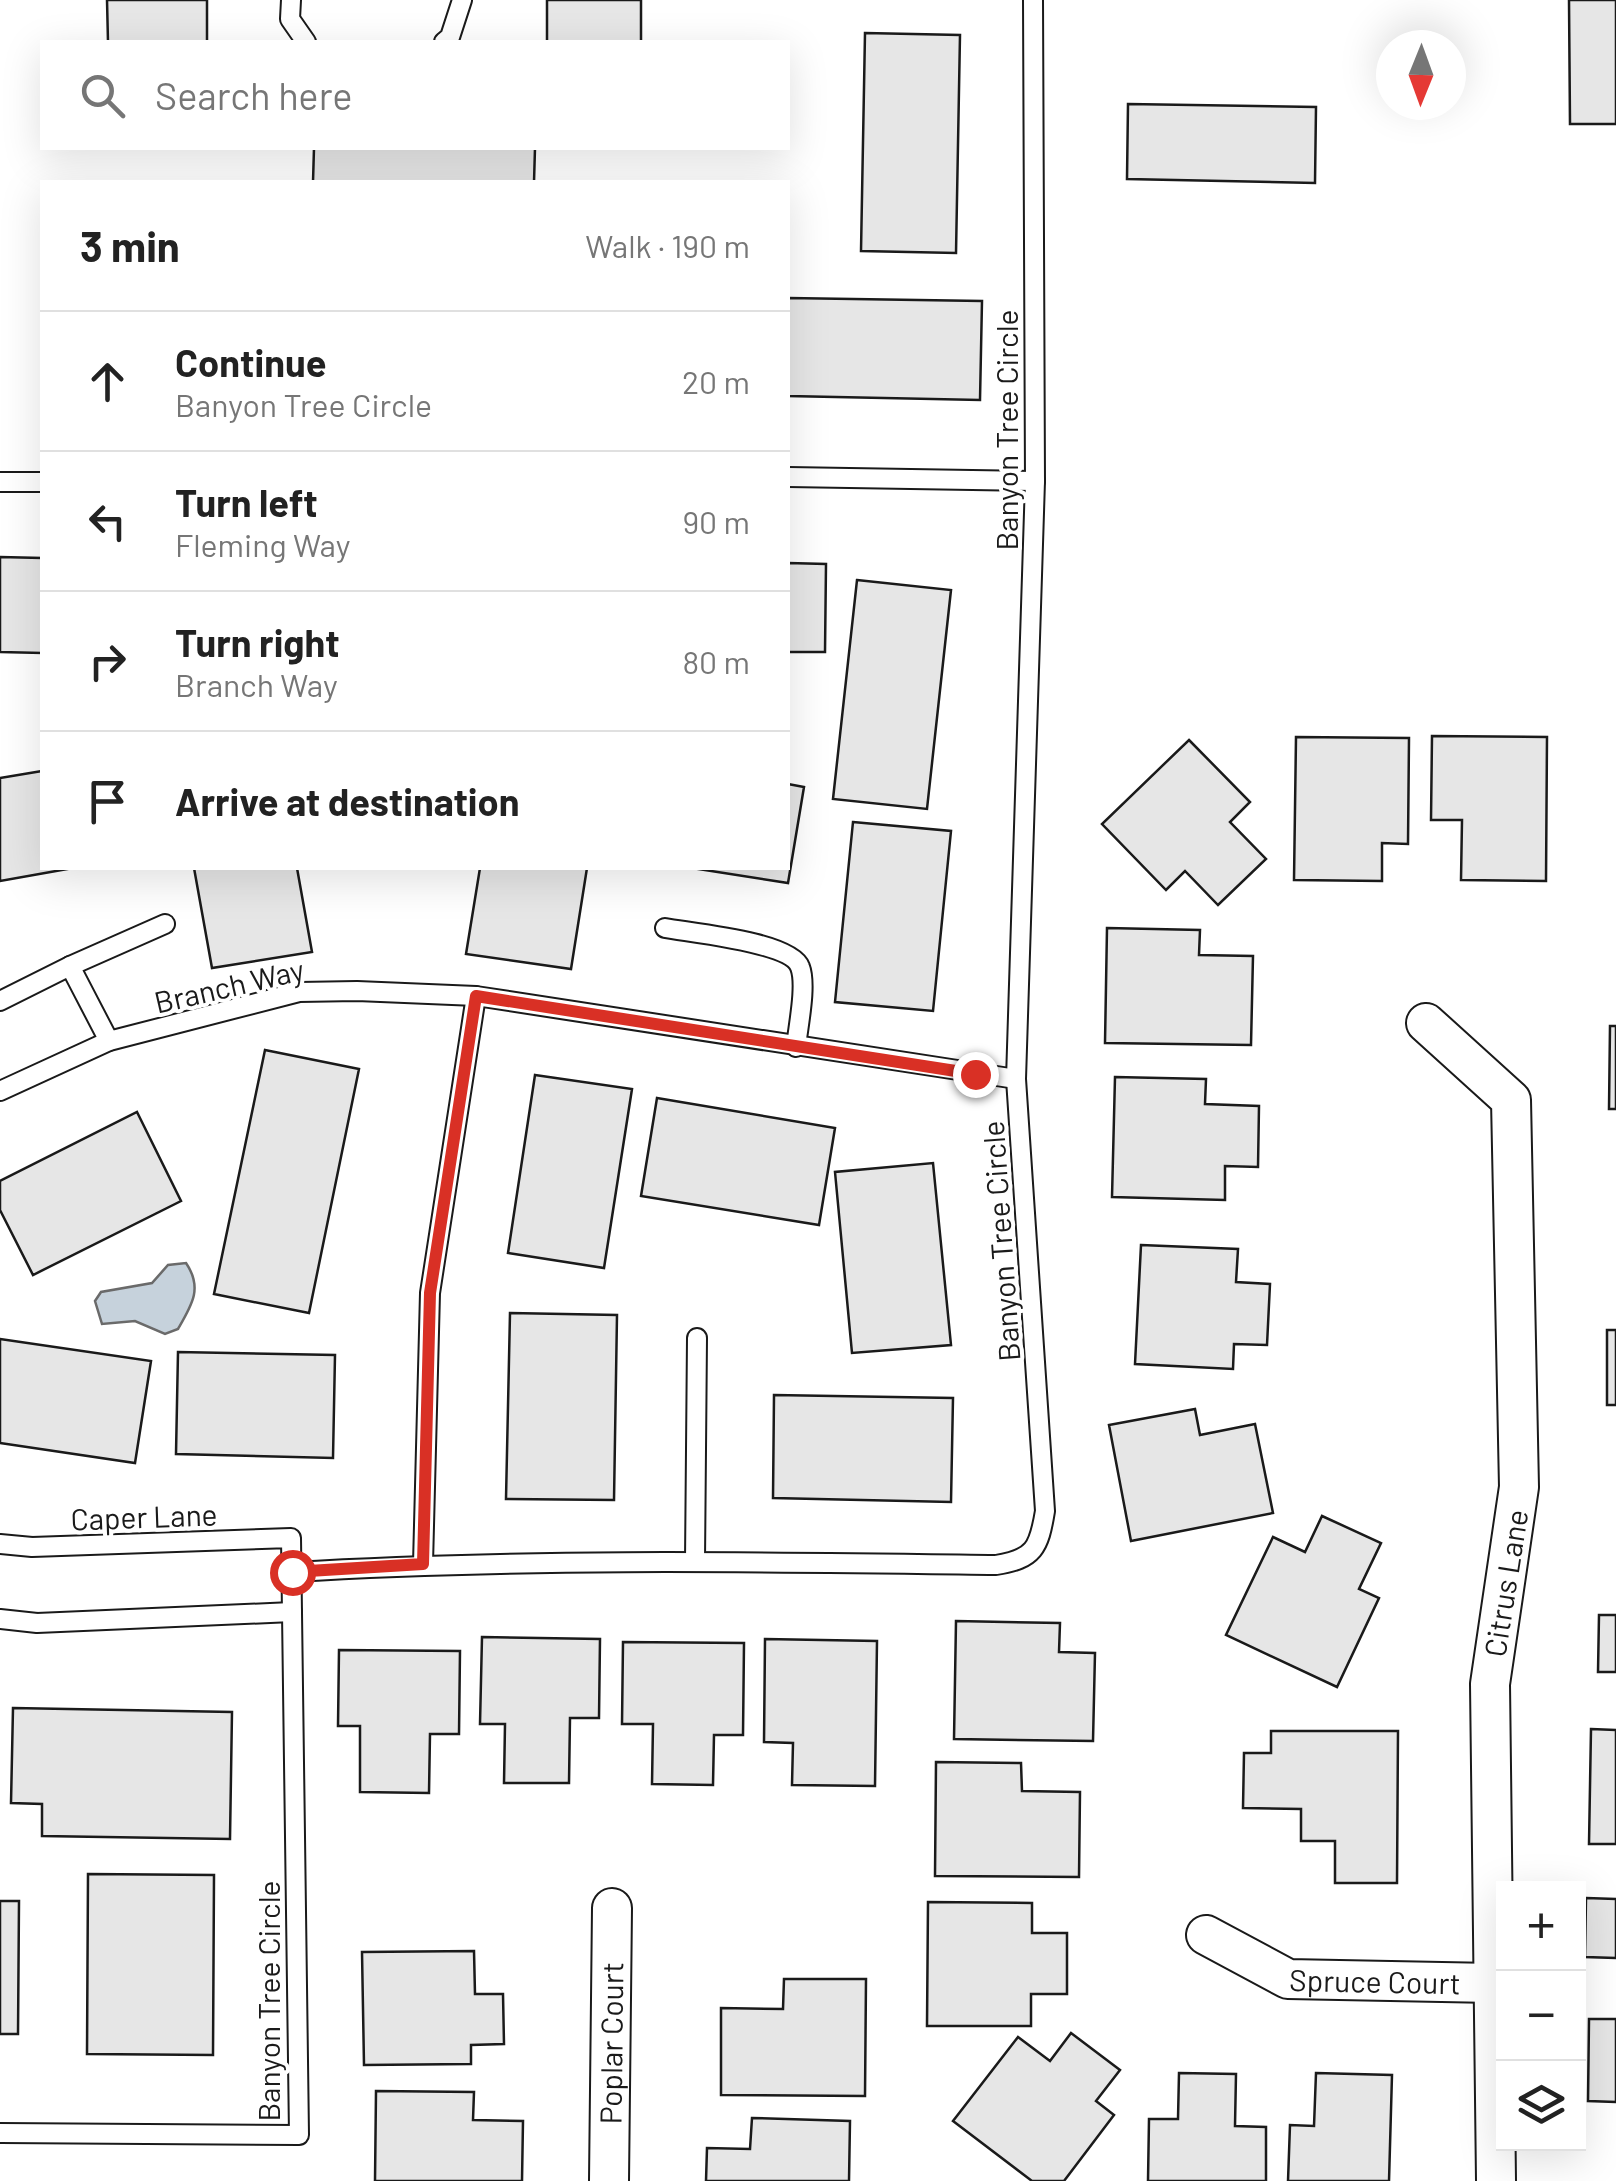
<!DOCTYPE html>
<html lang="en">
<head>
<meta charset="utf-8">
<style>
  :root { --surface:#fff; --page:#f2f2f2; --text:#222; --muted:#767676; --line:#e0e0e0 }
  body { margin:0; font-family:Barlow,sans-serif; background:var(--page); color:var(--text) }
  .controls { position:absolute; right:30px; bottom:30px; display:grid; overflow:hidden; border-radius:0px; box-shadow:0 10px 40px #0002 }
  .controls button { width:90px; height:90px; display:grid; place-items:center; padding:0; border:0; border-bottom:2px solid var(--line); background:var(--surface); color:var(--text); font:50px sans-serif }
  .compass { position:absolute; left:1376px; top:30px; width:90px; height:90px; border-radius:50%; background:var(--surface); box-shadow:0 10px 40px #0002; rotate:181deg }
  .stop { position:absolute; width:30px; height:30px; margin:-22px; border:8px solid #d93025; border-radius:50%; background:#fff }
  .stop.end { background:#d93025; border-color:#fff; box-shadow:0 2px 10px #0008 }
  .list { margin:0; padding:0; list-style:none }
  h2 { display:flex; justify-content:space-between; align-items:center; height:130px; margin:0; padding:0 40px; font-size:42px }
  h2 small { font-size:32px; font-weight:400; color:var(--muted) }
  .list li { display:grid; grid-template-columns:65px 1fr auto; gap:30px; align-items:center; box-sizing:border-box; height:140px; padding:0 40px; border-top:2px solid var(--line) }
  .list b { display:block; font-size:38px; white-space:nowrap }
  .list p { margin:0; font-size:32px; white-space:nowrap; color:var(--muted) }
  .list em { font-size:32px; font-style:normal; color:var(--muted) }
  .icon { flex:none; width:55px; height:55px; fill:none; stroke:currentColor; stroke-width:2; stroke-linecap:round; stroke-linejoin:round }
  .map { position:relative; flex:none; width:1616px; height:2181px; overflow:hidden }
  .search { position:absolute; background:var(--surface); box-shadow:0 10px 40px #0002; left:40px; top:40px; width:750px; height:110px; display:flex; align-items:center; gap:25px; box-sizing:border-box; padding:0 35px; border-radius:0px; color:var(--muted); font-size:38px }
  .panel { position:absolute; background:var(--surface); box-shadow:0 10px 40px #0002; left:40px; top:180px; width:750px; height:690px; border-radius:0px }
  .map>svg:first-child { display:block }
  .water { fill:#c6d2dc; stroke:#6a6a6a; stroke-width:2.5 }
  .building { fill:#e6e6e6; stroke:#1a1a1a; stroke-width:2.5 }
  .lines { fill:none; stroke-linecap:round; stroke-linejoin:round }
  .lane-casing { stroke:#1a1a1a; stroke-width:22 }
  .street-casing { stroke:#1a1a1a; stroke-width:42 }
  .lane { stroke:#fff; stroke-width:18 }
  .street { stroke:#fff; stroke-width:38 }
  .route { stroke:#d93025; stroke-width:12 }
  .labels { text-anchor:middle; dominant-baseline:central; stroke-width:8; stroke-linejoin:round; paint-order:stroke }
  .street-label { font-size:30px; fill:#1a1a1a; stroke:#fff }
</style>
</head>
<body>
<div class="map">
<svg width="1616" height="2181" viewBox="0 0 1616 2181">
  <rect width="100%" height="100%" fill="#fff"/>
  <!-- water -->
  <path class="water" d="M186,1263C203,1288 192,1305 178,1329L165,1334L135,1321L102,1324L95,1301L101,1292L152,1283L168,1265Z"/>
  <!-- building -->
  <g class="building">
    <path d="M107,0H207V42H108Z"/>
    <rect x="547" y="0" width="94" height="42"/>
    <path d="M1569,0H1616V124H1570Z"/>
    <path d="M865,33L960,35L956,253L861,251Z"/>
    <path d="M1128,104L1316,107L1315,183L1127,179Z"/>
    <path d="M314,148H535L534,182H313Z"/>
    <path d="M788,298L982,301L980,400L788,396Z"/>
    <path d="M0,557L42,558V653L0,652Z"/>
    <path d="M788,563L826,564L825,652H788Z"/>
    <path d="M857,580L951,590L927,809L833,799Z"/>
    <path d="M1432,736L1547,737L1546,881L1461,880L1462,820H1431Z"/>
    <path d="M1296,737L1409,738L1408,844L1382,843V881L1294,880Z"/>
    <path d="M1189,740L1250,802L1230,822L1266,859L1218,905L1185,871L1166,890L1102,824Z"/>
    <path d="M42,771V868H73L0,881V778Z"/>
    <path d="M788,784L804,787L788,883L692,868H788Z"/>
    <path d="M853,822L951,831L933,1011L835,1002Z"/>
    <path d="M194,868H297L312,952L212,968Z"/>
    <path d="M480,868H587L571,969L466,954Z"/>
    <path d="M1107,928L1200,930L1199,955L1253,956L1251,1045L1105,1043Z"/>
    <path d="M1610,1026H1616V1109H1609Z"/>
    <path d="M265,1050L359,1069L309,1313L214,1294Z"/>
    <path d="M535,1075L632,1089L604,1268L508,1253Z"/>
    <path d="M1115,1077L1206,1079L1205,1104L1259,1106L1258,1167L1225,1166V1200L1112,1197Z"/>
    <path d="M657,1098L835,1128L819,1225L641,1196Z"/>
    <path d="M137,1112L181,1201L33,1275L0,1210V1181Z"/>
    <path d="M933,1163L951,1345L852,1353L835,1172Z"/>
    <path d="M1141,1245L1238,1249L1236,1282L1270,1284L1267,1345L1234,1344L1233,1369L1135,1364Z"/>
    <path d="M510,1313L617,1315L614,1500L506,1499Z"/>
    <rect x="1607" y="1330" width="9" height="75"/>
    <path d="M0,1339L151,1361L135,1463L0,1443Z"/>
    <path d="M178,1352L335,1355L333,1458L176,1454Z"/>
    <path d="M774,1395L953,1398L951,1502L773,1498Z"/>
    <path d="M1195,1409L1200,1435L1255,1424L1273,1513L1131,1541L1109,1425Z"/>
    <path d="M1322,1516L1381,1543L1359,1589L1379,1598L1337,1687L1226,1635L1273,1537L1305,1552Z"/>
    <path d="M1599,1615H1616V1672H1598Z"/>
    <path d="M956,1621L1060,1623L1059,1652L1095,1653L1093,1741L954,1739Z"/>
    <path d="M482,1637L600,1639L599,1718H570L569,1783H504L505,1724H480Z"/>
    <path d="M765,1639L877,1641L875,1786L792,1785L793,1743L764,1742Z"/>
    <path d="M623,1642L744,1643L743,1735H714L713,1785L652,1784L653,1724H622Z"/>
    <path d="M339,1650L460,1651L459,1734H430L429,1793L360,1792V1726H338Z"/>
    <path d="M13,1708L232,1712L230,1839L42,1836V1804L11,1803Z"/>
    <path d="M1591,1729L1616,1730V1844H1589Z"/>
    <path d="M1271,1731H1398L1397,1883H1335V1841H1301V1809L1243,1808L1244,1753H1271Z"/>
    <path d="M936,1762L1021,1763L1022,1791L1080,1792L1079,1877L935,1876Z"/>
    <path d="M88,1874L214,1875L213,2055L87,2054Z"/>
    <path d="M1586,1898L1616,1899V1958L1585,1957Z"/>
    <path d="M0,1901H19L18,2034H0Z"/>
    <path d="M928,1902L1032,1903V1933H1067V1994H1031V2026H927Z"/>
    <path d="M474,1951L475,1994H503L504,2044L471,2045V2064L364,2065L362,1952Z"/>
    <path d="M784,1979H866L865,2096L721,2095V2008L783,2009Z"/>
    <path d="M1589,2019H1616V2102L1588,2101Z"/>
    <path d="M1071,2033L1120,2070L1096,2101L1114,2115L1064,2181H1032L953,2121L1018,2037L1050,2061Z"/>
    <path d="M1179,2073L1236,2074L1235,2126L1266,2127V2181H1148L1149,2119H1178Z"/>
    <path d="M1316,2073L1392,2075L1389,2181H1288L1290,2125L1314,2126Z"/>
    <path d="M376,2091L474,2092L473,2120L523,2121L522,2181H375Z"/>
    <path d="M752,2118L850,2121L849,2181H706L707,2148L750,2149Z"/>
  </g>
  <g class="lines">
    <defs>
      <g id="lane">
        <path d="M291,0L290,19L306,42"/>
        <path d="M444,42L450,37L462,0"/>
        <path d="M788,477L1035,481"/>
        <path d="M0,482H42"/>
        <path d="M665,928C692,933 791,942 800,967C807,985 798,1027 796,1047"/>
        <path d="M70,966L109,1041"/>
        <path d="M0,1001L70,966L165,924"/>
        <path d="M0,1091L109,1041L299,992L357,991L476,996L1016,1079"/>
        <path d="M0,1544L32,1547L291,1538L299,2135L0,2133"/>
        <path d="M695,1561L697,1338"/>
        <path d="M423,1564L430,1293L476,996"/>
        <path d="M292,1572C526,1558 761,1562 996,1565C1034,1559 1039,1548 1045,1511L1016,1079L1035,481L1033,0"/>
        <path d="M0,1619L37,1623L292,1612"/>
      </g>
      <g id="street">
        <path d="M1426,1023L1511,1100L1519,1487L1490,1684L1496,2181"/>
        <path id="s1" d="M1206,1935L1288,1979L1493,1983"/>
        <path id="s2" d="M609,2181L612,1908"/>
      </g>
    </defs>
    <!-- lane casing -->
    <use href="#lane" class="lane-casing"/>
    <!-- street casing -->
    <use href="#street" class="street-casing"/>
    <!-- lane -->
    <use href="#lane" class="lane"/>
    <!-- street -->
    <use href="#street" class="street"/>
  </g>
  <g class="lines">
    <!-- route -->
    <path class="route" d="M292,1572L423,1564L430,1293L476,996L975,1074"/>
  </g>
  <g class="labels">
    <!-- street labels -->
    <g class="street-label">
      <text transform="translate(1006 430) rotate(-90)">Banyon Tree Circle</text>
      <text transform="translate(229 985) rotate(-13)">Branch Way</text>
      <text transform="translate(1000 1241) rotate(-94)">Banyon Tree Circle</text>
      <text transform="translate(144 1516) rotate(-2)">Caper Lane</text>
      <text transform="translate(1505 1583) rotate(-81)">Citrus Lane</text>
      <text stroke="none"><textPath href="#s1" startOffset="180">Spruce Court</textPath></text>
      <text transform="translate(268 2001) rotate(-90)">Banyon Tree Circle</text>
      <text stroke="none"><textPath href="#s2" startOffset="138">Poplar Court</textPath></text>
    </g>
  </g>
</svg>
<div class="controls">
<button>+</button>
<button>−</button>
<button><svg class="icon" aria-label="layers" viewBox="0 0 24 24"><path d="M12 4l9 5-9 5-9-5zM3 14l9 5 9-5"/></svg></button>
</div>
<svg class="compass" viewBox="-18 -18 36 36"><path d="M0-13l5 13h-10z" fill="#e53935"/><path d="M0 13l5-13h-10z" fill="#767676"/></svg>
<div class="stop" style="left:292px;top:1572px"></div>
<div class="stop end" style="left:975px;top:1074px"></div>
<div class="search"><svg class="icon" aria-label="search" viewBox="0 0 24 24"><circle cx="10" cy="10" r="6"/><path d="M15 15l6 6"/></svg>Search here</div>
<section class="panel">
<h2>3 min<small>Walk · 190 m</small></h2>
<ul class="list">
<li><svg class="icon" aria-label="ahead" viewBox="0 0 24 24"><path d="M12 20V5M6 11l6-6 6 6"/></svg><div><b>Continue</b><p>Banyon Tree Circle</p></div><em>20 m</em></li>
<li><svg class="icon" aria-label="left" viewBox="0 0 24 24"><path d="M17 20v-9H6M10 6l-5 5 5 5"/></svg><div><b>Turn left</b><p>Fleming Way</p></div><em>90 m</em></li>
<li><svg class="icon" aria-label="right" viewBox="0 0 24 24"><path d="M7 20v-9h11M14 6l5 5-5 5"/></svg><div><b>Turn right</b><p>Branch Way</p></div><em>80 m</em></li>
<li><svg class="icon" aria-label="arrive" viewBox="0 0 24 24"><path d="M6 21V4h12l-3 4 3 4H6"/></svg><div><b>Arrive at destination</b></div></li>
</ul>
</section>
</div>
</body>
</html>
